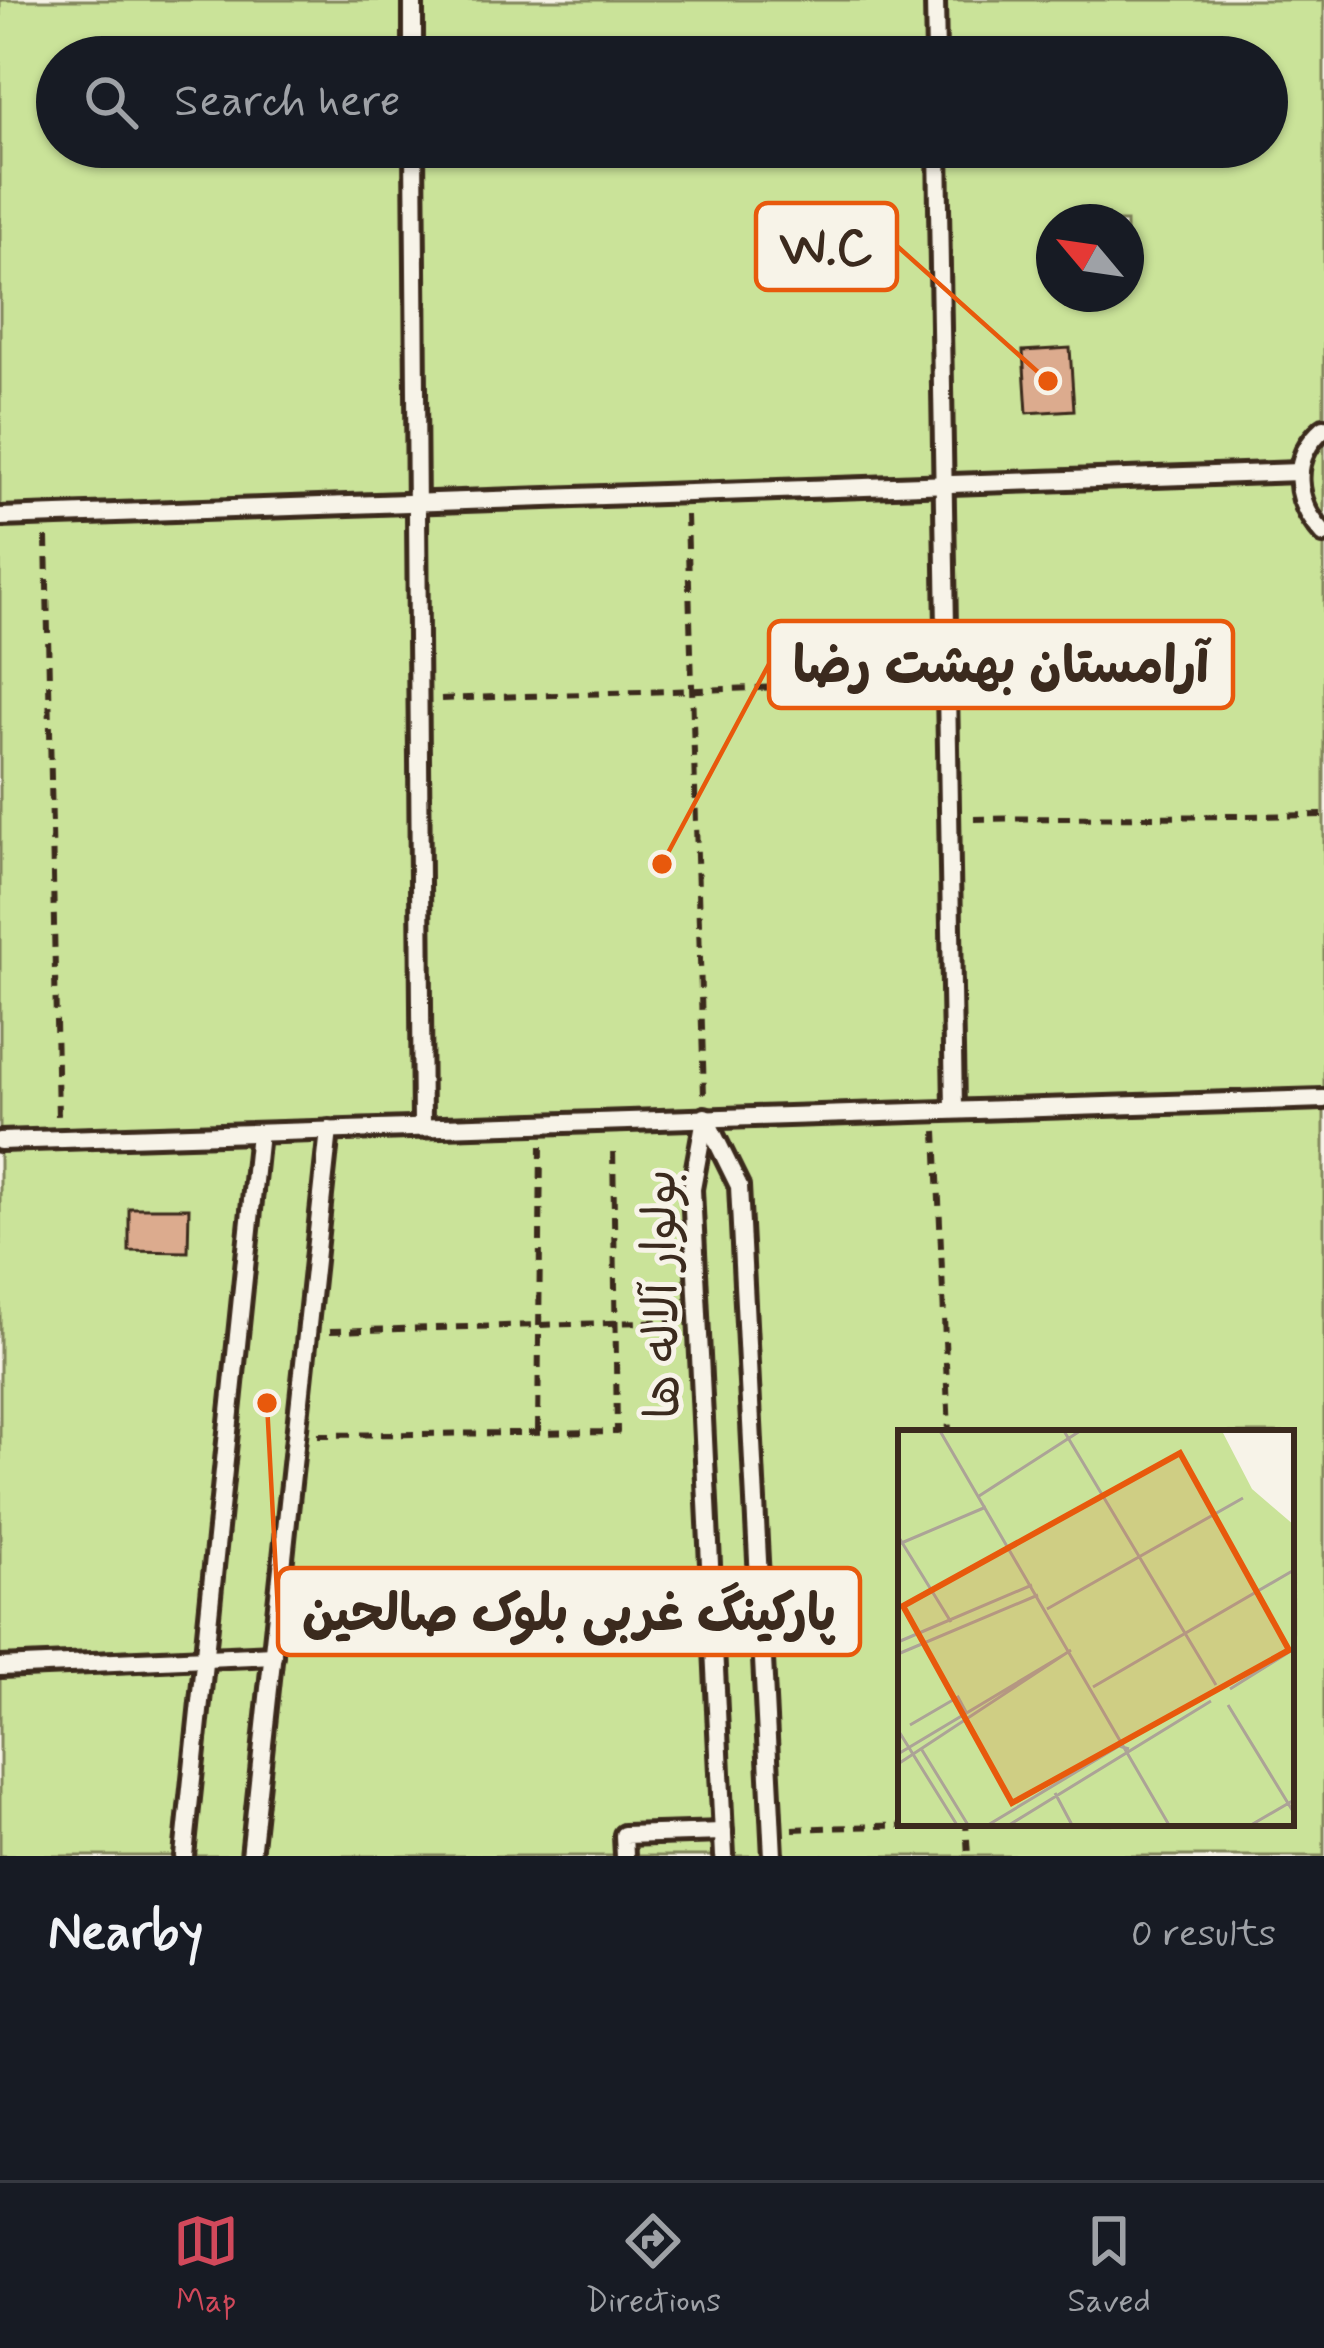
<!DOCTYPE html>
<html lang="en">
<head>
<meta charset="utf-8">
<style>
  :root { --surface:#171b24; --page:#242831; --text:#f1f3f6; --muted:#9ea1a6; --line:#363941; --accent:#d1495b }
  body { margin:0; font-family:Mynerve,"Playpen Sans Arabic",sans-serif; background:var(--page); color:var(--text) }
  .compass { position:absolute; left:1036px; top:204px; width:108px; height:108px; border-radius:50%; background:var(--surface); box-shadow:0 3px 9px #0004; rotate:299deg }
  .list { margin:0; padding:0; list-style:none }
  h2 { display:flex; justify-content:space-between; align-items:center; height:156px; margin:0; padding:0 48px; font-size:51px }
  h2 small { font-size:39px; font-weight:400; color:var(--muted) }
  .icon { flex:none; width:66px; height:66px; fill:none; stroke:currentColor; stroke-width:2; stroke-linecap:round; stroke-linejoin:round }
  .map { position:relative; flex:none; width:1324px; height:1856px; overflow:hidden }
  .search { position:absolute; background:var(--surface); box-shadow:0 3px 9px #0004; left:36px; right:36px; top:36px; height:132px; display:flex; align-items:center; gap:30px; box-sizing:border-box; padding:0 42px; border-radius:66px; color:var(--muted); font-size:45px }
  .sheet { height:324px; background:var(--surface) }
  nav { display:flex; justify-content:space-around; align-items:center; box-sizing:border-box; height:168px; border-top:3px solid var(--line); background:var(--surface); font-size:33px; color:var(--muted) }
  nav a { display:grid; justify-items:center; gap:6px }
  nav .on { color:var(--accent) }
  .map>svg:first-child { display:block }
  .green { fill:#cae399; stroke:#82865c; stroke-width:3; fill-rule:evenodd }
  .building { fill:#dcab8e; stroke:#3b2a1e; stroke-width:3 }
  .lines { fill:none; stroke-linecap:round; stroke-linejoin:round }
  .service-casing { stroke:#3b2a1e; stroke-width:26 }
  .path { stroke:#3b2a1e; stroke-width:6; stroke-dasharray:12 9; stroke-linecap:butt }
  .service { stroke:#f7f3e8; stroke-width:16 }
  .labels { text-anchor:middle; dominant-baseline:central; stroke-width:10; stroke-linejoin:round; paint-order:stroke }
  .street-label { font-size:48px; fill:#3b2a1e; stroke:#f7f3e8 }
  .inset-road { fill:none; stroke:#aca397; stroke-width:3 }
  .view { fill:#e8590c; fill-opacity:0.15; stroke:#e8590c; stroke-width:6 }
  .inset-edge { fill:none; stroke:#3b2a1e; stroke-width:6 }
  .leader { fill:none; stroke:#e8590c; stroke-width:4.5 }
  .callout-dot { fill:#e8590c; stroke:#f7f3e8; stroke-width:4.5 }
  .callout { fill:#f7f3e8; stroke:#e8590c; stroke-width:4.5 }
  .callout-label { font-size:51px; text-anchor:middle; font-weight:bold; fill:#3b2a1e }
</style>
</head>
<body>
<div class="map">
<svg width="1324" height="1856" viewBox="0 0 1324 1856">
  <rect width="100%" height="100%" fill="#f7f3e8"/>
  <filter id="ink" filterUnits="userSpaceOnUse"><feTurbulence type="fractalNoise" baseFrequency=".00833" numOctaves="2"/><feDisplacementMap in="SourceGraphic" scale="24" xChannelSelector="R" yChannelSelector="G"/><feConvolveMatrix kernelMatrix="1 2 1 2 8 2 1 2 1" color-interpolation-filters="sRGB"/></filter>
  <g filter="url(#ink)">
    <!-- green -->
    <path class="green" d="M0,0H1324V1856H0ZM57,57H1267V147H57ZM1054,222H1126V294H1054ZM901,1433H1291V1823H901Z"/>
    <!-- building -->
    <g class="building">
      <path d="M1070,348L1074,410L1027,413L1023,351Z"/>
      <path d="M129,1208H189L188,1252L129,1251Z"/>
    </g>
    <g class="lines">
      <defs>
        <g id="service">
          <path d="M413,0V57"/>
          <path d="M935,0L936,57"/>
          <path d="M414,147L422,1127"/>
          <path d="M938,147L954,1109"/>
          <path d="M1324,428C1288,459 1295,503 1324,534"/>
          <path d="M0,517L1299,472"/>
          <path d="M705,1117L739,1186L773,1856"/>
          <path d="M705,1118L692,1189L724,1856"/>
          <path d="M0,1141L1324,1099"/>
          <path d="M0,1667L273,1655"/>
          <path d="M184,1856L259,1133"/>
          <path d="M251,1856L329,1130"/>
          <path d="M625,1856L624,1835L723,1832"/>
        </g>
      </defs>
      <!-- service casing -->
      <use href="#service" class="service-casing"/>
      <!-- path -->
      <g class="path">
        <path d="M687,515L704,1096"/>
        <path d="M46,537L58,1118"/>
        <path d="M441,699L925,682"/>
        <path d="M974,819L1324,815"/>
        <path d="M936,1131L949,1433"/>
        <path d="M330,1331L677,1321"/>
        <path d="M538,1431L541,1145"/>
        <path d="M318,1435L617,1432L613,1144"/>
        <path d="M793,1829L966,1823L968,1856"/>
      </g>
      <!-- service -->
      <use href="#service" class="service"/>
    </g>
  </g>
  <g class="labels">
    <!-- street labels -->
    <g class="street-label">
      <text transform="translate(663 1294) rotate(-91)">بولوار آلاله ها</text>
    </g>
  </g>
  <!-- overview -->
  <g transform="translate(898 1430)">
    <rect width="396" height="396" fill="#f7f3e8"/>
    <path d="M0,1H324L354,59L396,95V395H0Z" fill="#cae399"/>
    <path class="inset-road" d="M42,1L271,395M166,1L318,255M81,66L182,1M0,106L53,192M1,114L88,77M149,179L345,68M0,212L134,155M0,224L140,165M195,257L396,140M332,259L396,219M330,275L396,383M12,295L60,267L68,282M0,300L59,395M24,320L70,395M0,324L172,221M0,334L173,220M157,363L174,395M90,395L221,316L231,319M111,395L313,271M353,395L396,370"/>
    <path class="view" d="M282,23L391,220L114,373L5,176Z"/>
    <rect width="396" height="396" class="inset-edge"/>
  </g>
  <!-- callouts -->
  <path class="leader" d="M1048 381L897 246M662 864L769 664M267 1403L278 1612"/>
  <g class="callout-dot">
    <circle cx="1048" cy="381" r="12"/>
    <circle cx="662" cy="864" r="12"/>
    <circle cx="267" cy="1403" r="12"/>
  </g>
  <g class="callout">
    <rect x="756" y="203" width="141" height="87" rx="12"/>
    <rect x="769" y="621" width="464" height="87" rx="12"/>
    <rect x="278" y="1568" width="582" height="87" rx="12"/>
  </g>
  <g class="callout-label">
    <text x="826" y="264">W.C</text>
    <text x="1001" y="682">آرامستان بهشت رضا</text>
    <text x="569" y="1630">پارکینگ غربی بلوک صالحین</text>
  </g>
</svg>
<svg class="compass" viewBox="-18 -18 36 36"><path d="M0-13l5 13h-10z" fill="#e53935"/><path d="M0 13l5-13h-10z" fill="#9ea1a6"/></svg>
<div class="search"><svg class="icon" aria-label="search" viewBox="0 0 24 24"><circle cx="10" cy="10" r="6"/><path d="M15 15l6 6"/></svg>Search here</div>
</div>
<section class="sheet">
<h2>Nearby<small>0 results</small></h2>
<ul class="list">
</ul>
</section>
<nav>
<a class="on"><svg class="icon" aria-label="map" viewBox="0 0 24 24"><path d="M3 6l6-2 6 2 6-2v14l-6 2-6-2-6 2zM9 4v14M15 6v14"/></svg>Map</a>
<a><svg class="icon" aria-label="directions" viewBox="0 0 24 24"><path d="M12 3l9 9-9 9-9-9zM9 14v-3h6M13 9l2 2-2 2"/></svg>Directions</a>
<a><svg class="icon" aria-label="saved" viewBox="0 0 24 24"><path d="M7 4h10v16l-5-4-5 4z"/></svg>Saved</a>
</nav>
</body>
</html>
